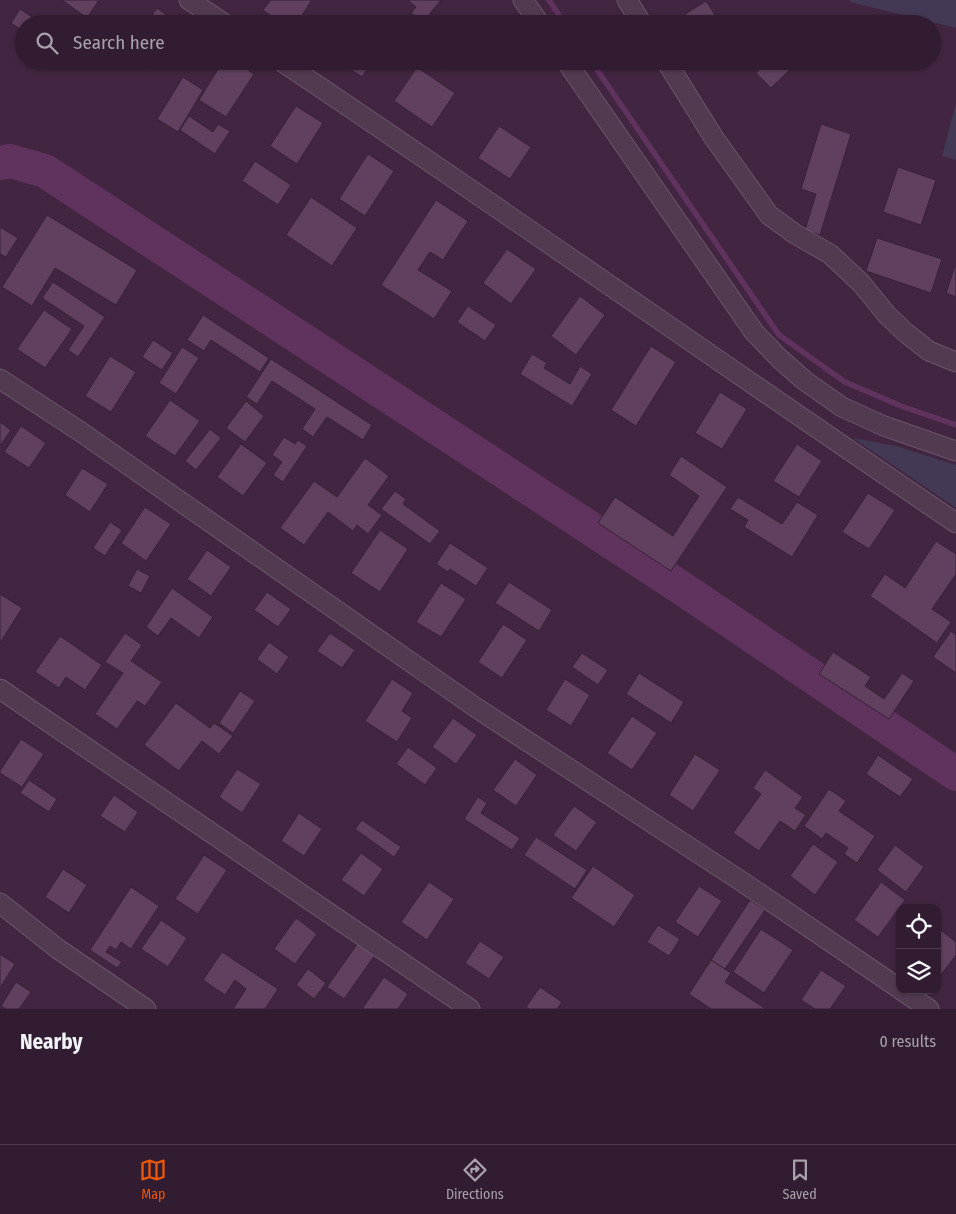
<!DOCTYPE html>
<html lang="en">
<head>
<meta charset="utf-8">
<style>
  :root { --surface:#321c31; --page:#3a2539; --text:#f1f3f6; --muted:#a8a1ab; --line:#4d3a4d; --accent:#ea580c }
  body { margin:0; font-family:"Fira Sans Condensed",sans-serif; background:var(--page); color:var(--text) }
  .controls { position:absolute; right:15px; bottom:15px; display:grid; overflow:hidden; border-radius:10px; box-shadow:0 1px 4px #0004 }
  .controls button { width:45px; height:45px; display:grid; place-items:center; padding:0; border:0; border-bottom:1px solid var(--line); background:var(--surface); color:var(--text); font:25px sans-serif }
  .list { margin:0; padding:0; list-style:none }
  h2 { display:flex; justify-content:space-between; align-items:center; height:65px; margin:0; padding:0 20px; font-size:21px }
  h2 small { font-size:16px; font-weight:400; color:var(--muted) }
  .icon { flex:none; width:28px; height:28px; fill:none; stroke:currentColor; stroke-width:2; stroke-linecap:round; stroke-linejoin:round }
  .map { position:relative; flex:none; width:956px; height:1009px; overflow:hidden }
  .search { position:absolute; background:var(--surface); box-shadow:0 1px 4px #0004; left:15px; right:15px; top:15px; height:55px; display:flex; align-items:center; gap:12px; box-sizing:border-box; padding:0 18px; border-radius:28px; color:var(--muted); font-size:19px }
  .sheet { height:135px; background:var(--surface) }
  nav { display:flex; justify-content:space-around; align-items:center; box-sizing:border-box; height:70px; border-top:1px solid var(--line); background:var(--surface); font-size:14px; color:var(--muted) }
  nav a { display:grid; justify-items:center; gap:2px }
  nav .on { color:var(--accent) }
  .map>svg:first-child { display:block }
  .green { fill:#433955 }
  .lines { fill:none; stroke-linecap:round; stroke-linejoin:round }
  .stream { stroke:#60335f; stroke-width:5.5 }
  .river { stroke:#60335f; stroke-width:34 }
  .building { fill:#60405e; stroke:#392138 }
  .minor-casing { stroke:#6c566b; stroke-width:21 }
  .minor { stroke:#523b51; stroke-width:19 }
</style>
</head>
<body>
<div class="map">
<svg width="956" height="1009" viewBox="0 0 956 1009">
  <rect width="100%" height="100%" fill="#422641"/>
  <!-- green -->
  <g class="green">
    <path d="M850,0H956V28L850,2Z"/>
    <path d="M956,103V160L942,156Z"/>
    <path d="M853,438L896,446L956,465V508Z"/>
  </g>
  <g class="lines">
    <!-- stream -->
    <g class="stream">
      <path d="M549,0L565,24"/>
      <path d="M591,61L779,335L845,382L901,406L956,425"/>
    </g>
    <!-- river -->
    <path class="river" d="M0,163L10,161L45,171L686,591L956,774"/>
  </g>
  <!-- building -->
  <g class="building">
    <path d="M62,0H99L87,18Z"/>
    <path d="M271,0H312L296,24H282L263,10Z"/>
    <path d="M408,0H441L423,22L411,13L416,7Z"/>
    <path d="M706,1L721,24H679L676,20Z"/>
    <path d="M157,8L179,24H146Z"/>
    <path d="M20,9L42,24H24V32L11,23Z"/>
    <path d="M344,16L356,24H339Z"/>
    <path d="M137,61H157L151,70Z"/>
    <path d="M223,61H235L254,74L226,117L199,100Z"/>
    <path d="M338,61H372L362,77Z"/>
    <path d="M435,61H454L447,70Z"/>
    <path d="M768,61H797L798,62L771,88L756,73Z"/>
    <path d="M417,67L455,93L432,127L394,101Z"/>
    <path d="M183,77L203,90L178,132L157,119Z"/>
    <path d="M296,106L323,123L297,164L270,146Z"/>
    <path d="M189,116L213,132L218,124L230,131L215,154L180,130Z"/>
    <path d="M821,124L851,134L820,235L805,230L816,194L801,189Z"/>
    <path d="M499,126L531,147L510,179L478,158Z"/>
    <path d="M368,154L394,171L365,216L339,199Z"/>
    <path d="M255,161L291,185L278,205L242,181Z"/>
    <path d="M898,167L936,180L921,225L883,212Z"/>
    <path d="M311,197L357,228L332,266L286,235Z"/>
    <path d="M436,200L468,221L443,260L430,252L418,270L452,291L434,319L381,285Z"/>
    <path d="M47,215L137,270L116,305L55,268L32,306L2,287Z"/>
    <path d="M0,227L18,238L6,257L0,254Z"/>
    <path d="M877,238L942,259L931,293L866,271Z"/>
    <path d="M507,249L536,269L511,304L483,283Z"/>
    <path d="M955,266L956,267V297L946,293Z"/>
    <path d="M53,282L105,317L78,357L68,350L84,326L42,298Z"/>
    <path d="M580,296L605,315L576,355L551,336Z"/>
    <path d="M468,306L496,325L485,341L457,322Z"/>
    <path d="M44,310L72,329L45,368L17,349Z"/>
    <path d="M203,315L269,358L260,372L211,340L204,351L187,340Z"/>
    <path d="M153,340L173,353L162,370L142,357Z"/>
    <path d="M651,346L676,362L636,426L611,410Z"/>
    <path d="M182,347L199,358L176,394L159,383Z"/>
    <path d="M532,354L547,363L544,368L570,384L580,366L592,374L572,406L520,374Z"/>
    <path d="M110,356L136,372L111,412L85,396Z"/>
    <path d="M271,359L372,425L363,440L327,417L313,437L302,429L315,409L272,381L257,404L246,397Z"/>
    <path d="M720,392L747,409L722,449L695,433Z"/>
    <path d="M170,400L200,421L175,456L145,436Z"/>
    <path d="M246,401L264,416L245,442L226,428Z"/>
    <path d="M0,422L11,430L0,446Z"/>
    <path d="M21,426L46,443L29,468L4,452Z"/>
    <path d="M210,429L221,438L196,470L185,461Z"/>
    <path d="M284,437L295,444L298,440L307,446L283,482L273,475L282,462L272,455Z"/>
    <path d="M241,444L267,463L243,496L217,477Z"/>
    <path d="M797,444L822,461L799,497L773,481Z"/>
    <path d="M681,456L727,487L671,571L598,523L615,497L673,536L699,496L669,475Z"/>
    <path d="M365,458L389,476L368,505L382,515L368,534L357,525L353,531L328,512L304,545L280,528L314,481L337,497Z"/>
    <path d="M82,468L108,484L90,512L65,495Z"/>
    <path d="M395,491L406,499L403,504L440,531L430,544L381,509Z"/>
    <path d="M868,493L895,510L869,549L842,532Z"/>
    <path d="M738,497L782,524L797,502L818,515L792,557L744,527L748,520L730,509Z"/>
    <path d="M145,507L171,524L146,561L121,543Z"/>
    <path d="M110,522L122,530L105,556L93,548Z"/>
    <path d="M380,530L408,549L380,592L351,573Z"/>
    <path d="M936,541L956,554V574L932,609L951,622L937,643L870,596L885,574L905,588Z"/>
    <path d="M450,543L488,568L476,586L450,569L448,572L436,564Z"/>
    <path d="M207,550L231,567L211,596L187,579Z"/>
    <path d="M137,569L150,576L141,593L128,586Z"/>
    <path d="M509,582L552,610L539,631L495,603Z"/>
    <path d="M441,583L466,599L441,637L416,622Z"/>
    <path d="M172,588L213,617L199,638L171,618L158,636L146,627Z"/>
    <path d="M267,592L291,609L278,627L254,610Z"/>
    <path d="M0,594L22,608L0,643Z"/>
    <path d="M503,624L527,640L502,678L478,662Z"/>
    <path d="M951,631L956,635V673L933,657Z"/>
    <path d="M125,633L142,645L131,661L162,682L145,706L137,701L117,729L95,714L123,673L105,662Z"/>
    <path d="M330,633L355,650L342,668L317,651Z"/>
    <path d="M60,636L102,665L85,690L66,677L59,688L35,672Z"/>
    <path d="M269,642L289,657L277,674L257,659Z"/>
    <path d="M833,652L871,677L865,686L884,699L902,673L914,681L889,719L819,674Z"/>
    <path d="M582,653L608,670L598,685L572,667Z"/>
    <path d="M639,673L684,702L671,723L626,694Z"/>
    <path d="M392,679L413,693L402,711L412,718L397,742L365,721Z"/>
    <path d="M565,679L590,695L571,726L546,710Z"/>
    <path d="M240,691L255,701L233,733L219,723Z"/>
    <path d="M176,703L210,728L214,723L233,736L219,754L202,741L179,771L144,745Z"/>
    <path d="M632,716L657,733L632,770L607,753Z"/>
    <path d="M453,718L477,735L456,764L432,747Z"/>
    <path d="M21,739L44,754L22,787L0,773V771Z"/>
    <path d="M408,747L437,768L425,785L396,764Z"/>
    <path d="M695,754L720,770L693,811L669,795Z"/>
    <path d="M878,755L913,779L900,797L866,774Z"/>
    <path d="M515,759L537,775L516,806L493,790Z"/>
    <path d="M237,769L261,784L242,813L219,797Z"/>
    <path d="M765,770L803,797L795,808L806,815L795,831L780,821L759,851L733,833L761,794L753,788Z"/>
    <path d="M29,780L57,799L49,812L20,793Z"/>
    <path d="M829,789L846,801L839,811L875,836L857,863L844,854L848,848L826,833L822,839L804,826Z"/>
    <path d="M114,795L138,812L125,832L100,816Z"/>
    <path d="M478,797L487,803L481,813L520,838L512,850L464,819Z"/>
    <path d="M574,806L597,822L576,851L553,835Z"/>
    <path d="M299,813L322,829L304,856L281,841Z"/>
    <path d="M362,820L401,847L394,857L355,829Z"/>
    <path d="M536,837L587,870L575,889L524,855Z"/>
    <path d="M813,844L838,862L815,895L790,876Z"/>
    <path d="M895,845L924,867L906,892L877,870Z"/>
    <path d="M361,853L383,869L364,896L341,880Z"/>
    <path d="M204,855L227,870L198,914L175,899Z"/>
    <path d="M593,866L635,895L614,927L571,898Z"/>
    <path d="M63,869L87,885L69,913L45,897Z"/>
    <path d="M429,882L454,899L427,940L401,922Z"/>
    <path d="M881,882L905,900L878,937L854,920Z"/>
    <path d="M699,886L722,901L698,937L675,922Z"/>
    <path d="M131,887L159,906L131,949L121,942L116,950L110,946L106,952L122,962L117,968L90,950Z"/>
    <path d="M750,900L765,910L725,969L711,960Z"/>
    <path d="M296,918L317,934L295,964L274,949Z"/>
    <path d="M161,920L187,938L168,967L141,949Z"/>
    <path d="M658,925L680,939L669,956L647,942Z"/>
    <path d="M938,928L956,942V955L938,979L937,978Z"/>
    <path d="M761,929L793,950L764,993L733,972Z"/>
    <path d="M480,941L504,957L489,979L465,963Z"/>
    <path d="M358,943L375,955L344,999L327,987Z"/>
    <path d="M222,952L278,989L265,1009H233L246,989L235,980L225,995L203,980Z"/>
    <path d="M0,954L15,964L0,988Z"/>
    <path d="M711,960L731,973L725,982L766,1009H711L689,994Z"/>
    <path d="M308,969L326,983L314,999L296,985Z"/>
    <path d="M821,970L846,986L830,1009H815L801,1000Z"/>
    <path d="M384,977L408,994L398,1009H362Z"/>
    <path d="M16,982L31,992L19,1009H6L1,1006Z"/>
    <path d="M540,987L562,1002L557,1009H529L526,1007Z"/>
  </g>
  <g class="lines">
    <defs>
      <g id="minor">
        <path d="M189,0L225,24"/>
        <path d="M523,0L540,24"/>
        <path d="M627,0L642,24"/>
        <path d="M281,61C508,213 730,370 956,523"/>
        <path d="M566,61L754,332L780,359L805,381L842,407L884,426L956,451"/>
        <path d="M666,61L714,138L769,215L795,234L830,254L861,283L887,315L906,333L929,351L956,362"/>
        <path d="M0,379L81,432L475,707L744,883L900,989"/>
        <path d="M0,689L470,1009"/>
        <path d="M0,903L58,949L146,1009"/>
        <path d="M901,990L929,1009"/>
      </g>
    </defs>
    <!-- minor casing -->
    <use href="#minor" class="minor-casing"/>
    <!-- minor -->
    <use href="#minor" class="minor"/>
  </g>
</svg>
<div class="controls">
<button><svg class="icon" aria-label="locate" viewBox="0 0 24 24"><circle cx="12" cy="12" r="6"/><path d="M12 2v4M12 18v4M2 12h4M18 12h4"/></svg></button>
<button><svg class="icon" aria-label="layers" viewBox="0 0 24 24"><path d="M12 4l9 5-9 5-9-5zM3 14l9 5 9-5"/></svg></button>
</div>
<div class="search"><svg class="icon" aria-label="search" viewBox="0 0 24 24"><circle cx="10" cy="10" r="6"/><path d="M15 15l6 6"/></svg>Search here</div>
</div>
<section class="sheet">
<h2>Nearby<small>0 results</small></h2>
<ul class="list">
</ul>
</section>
<nav>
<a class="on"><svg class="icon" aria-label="map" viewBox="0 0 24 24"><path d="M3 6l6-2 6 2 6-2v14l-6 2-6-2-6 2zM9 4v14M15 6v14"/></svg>Map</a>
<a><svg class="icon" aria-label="directions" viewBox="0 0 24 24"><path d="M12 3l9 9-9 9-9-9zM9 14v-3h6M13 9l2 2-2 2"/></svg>Directions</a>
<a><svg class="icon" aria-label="saved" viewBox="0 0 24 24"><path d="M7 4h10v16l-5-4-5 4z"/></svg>Saved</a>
</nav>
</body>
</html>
